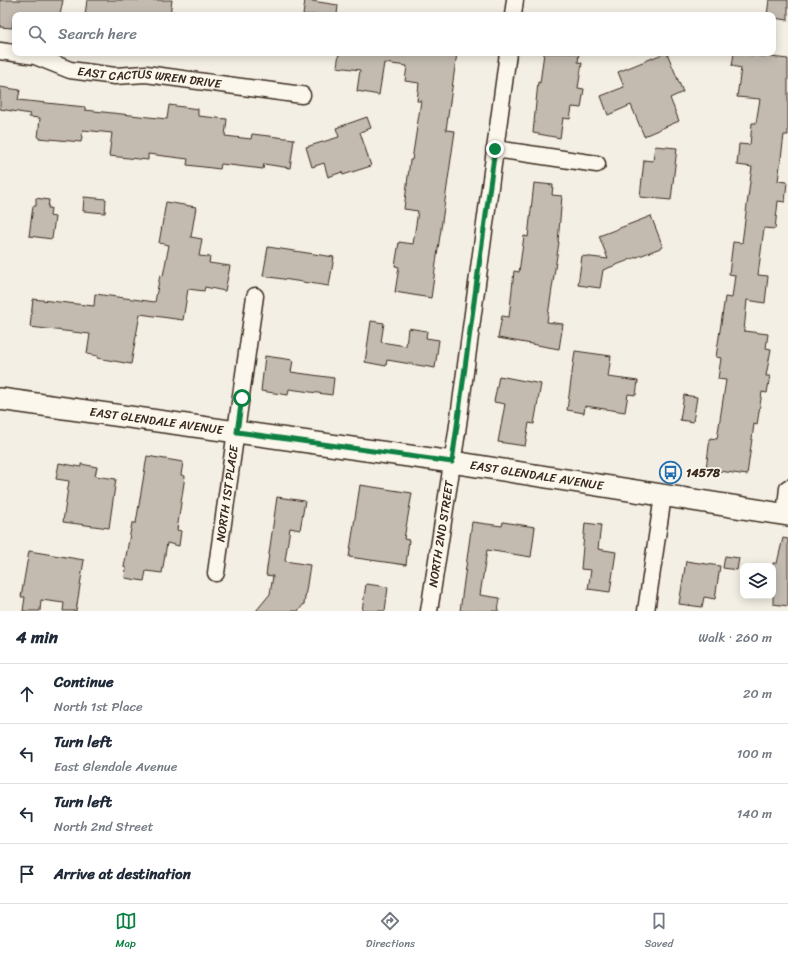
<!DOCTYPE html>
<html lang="en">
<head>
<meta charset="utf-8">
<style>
  :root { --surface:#fff; --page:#f2f2f3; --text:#1f2937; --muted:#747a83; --line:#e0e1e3; --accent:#0b8043 }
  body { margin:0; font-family:Sriracha,sans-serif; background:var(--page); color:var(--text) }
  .controls { position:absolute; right:12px; bottom:12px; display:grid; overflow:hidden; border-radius:8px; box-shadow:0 2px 10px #0003 }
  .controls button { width:36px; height:36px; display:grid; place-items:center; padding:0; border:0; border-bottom:1px solid var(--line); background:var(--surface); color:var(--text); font:20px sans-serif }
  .stop { position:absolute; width:12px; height:12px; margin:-9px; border:3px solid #0b8043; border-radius:50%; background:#fff }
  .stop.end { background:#0b8043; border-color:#fff; box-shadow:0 1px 4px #0008 }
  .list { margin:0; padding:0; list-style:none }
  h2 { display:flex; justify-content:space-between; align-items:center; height:52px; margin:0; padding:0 16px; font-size:17px }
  h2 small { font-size:13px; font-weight:400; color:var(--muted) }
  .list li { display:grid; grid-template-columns:26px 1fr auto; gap:12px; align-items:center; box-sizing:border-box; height:60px; padding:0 16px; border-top:1px solid var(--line) }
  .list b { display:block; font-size:15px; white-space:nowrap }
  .list p { margin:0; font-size:13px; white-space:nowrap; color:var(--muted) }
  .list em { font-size:13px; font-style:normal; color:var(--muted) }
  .icon { flex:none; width:22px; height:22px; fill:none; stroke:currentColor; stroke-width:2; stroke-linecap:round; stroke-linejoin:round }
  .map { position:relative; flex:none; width:788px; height:611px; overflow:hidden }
  .search { position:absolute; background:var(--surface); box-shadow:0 2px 10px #0003; left:12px; right:12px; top:12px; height:44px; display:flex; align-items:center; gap:10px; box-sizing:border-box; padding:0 14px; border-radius:8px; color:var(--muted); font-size:15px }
  .sheet { height:292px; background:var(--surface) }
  nav { display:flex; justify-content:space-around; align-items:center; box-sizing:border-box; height:56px; border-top:1px solid var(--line); background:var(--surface); font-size:11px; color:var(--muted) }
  nav a { display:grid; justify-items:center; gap:2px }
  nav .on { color:var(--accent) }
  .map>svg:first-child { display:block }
  .building { fill:#c3bbb0; stroke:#3b2a1e }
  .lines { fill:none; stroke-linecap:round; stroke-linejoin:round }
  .minor-casing { stroke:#3b2a1e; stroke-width:19 }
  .major-casing { stroke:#3b2a1e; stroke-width:24 }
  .minor { stroke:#fbf7ec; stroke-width:16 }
  .major { stroke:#fbf7ec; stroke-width:21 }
  .route { stroke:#0b8043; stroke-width:5 }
  .labels { text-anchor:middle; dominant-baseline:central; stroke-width:3.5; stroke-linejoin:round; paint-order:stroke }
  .street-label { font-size:12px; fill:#3b2a1e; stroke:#fbf7ec }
  .poi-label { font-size:12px; font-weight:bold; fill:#3b2a1e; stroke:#fbf7ec; text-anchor:start }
</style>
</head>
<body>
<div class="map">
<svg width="788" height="611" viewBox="0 0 788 611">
  <rect width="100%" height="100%" fill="#f3efe4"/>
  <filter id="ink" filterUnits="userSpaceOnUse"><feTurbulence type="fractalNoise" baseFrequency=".025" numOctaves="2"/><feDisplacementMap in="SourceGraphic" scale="8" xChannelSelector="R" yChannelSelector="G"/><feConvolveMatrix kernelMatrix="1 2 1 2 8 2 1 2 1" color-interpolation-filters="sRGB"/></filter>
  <g filter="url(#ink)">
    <!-- building -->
    <g class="building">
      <path d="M0,0H63L60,15H14L12,28L0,27Z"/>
      <path d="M87,0H172L170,15H85Z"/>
      <path d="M305,0L338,5L337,15H303Z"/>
      <path d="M769,0H788V20L773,18V15H767Z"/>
      <path d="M339,53H457L446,130L455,131L431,298L395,292L399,267L395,266L399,242L413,244L418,211L404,209L410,160H412L421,101H417L419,83L405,81L407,66L384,63L379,95L357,91L360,70L337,67Z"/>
      <path d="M544,53H579L578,62L582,63L578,88L584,89L581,108L572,107L570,119L563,118L560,138L533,133L538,82L540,83Z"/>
      <path d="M665,53H667L683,92L670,98L679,121L644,136L631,105L608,115L601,96L624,87L618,72Z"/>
      <path d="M734,53L788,59V135H784L778,181L787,182L785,202L778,201L775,229L764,228L758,275L768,276L765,303L747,300L744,331L768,334L766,348L771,349L766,376H770L767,393L762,392L757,425L754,424L747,475L706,469L710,438L717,439L726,380L718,379L721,358L716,357L725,297L732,298L735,275L729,274L733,242L742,243L752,167L737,165L739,144L750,145L752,123H756L760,99L737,97L741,68L732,66Z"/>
      <path d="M0,87L20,90L18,100L85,107V110L167,119L169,105L198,109V116L227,119L225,136L251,139L252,134L294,139L290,168L264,164L263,169L221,164L220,169L187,165L188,159L148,154V160L109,156L112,133L83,130L81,142L38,138L40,118L29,117L30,114L0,109Z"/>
      <path d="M367,117L371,128L360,132L371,166L343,175L342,172L328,177L324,163L312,167L306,147L339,137L336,128Z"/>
      <path d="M655,146L677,148L671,200L640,197L644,160L653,161Z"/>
      <path d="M534,183L553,185L552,195L562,196L558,242H559L547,322L563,324L559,349L498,338L502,316L509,317L514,271L519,272L524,236L528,237Z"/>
      <path d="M84,197L106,199L105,213L83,211Z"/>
      <path d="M36,198L49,200L48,208H51L50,216L55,217L52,239L29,236L33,206H36Z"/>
      <path d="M166,202L196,207L191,237L202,239L199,256L210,257L209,263L230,266L225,291L205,287L204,291L188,289L183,320L140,314L131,364L97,358L98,356L87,354L90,334L30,327L33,299L94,306L95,294L155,302L160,275L163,276L169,245L159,243Z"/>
      <path d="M651,216L663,247L603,270L600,288L578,285L582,256L608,259L599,236Z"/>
      <path d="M268,247L334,257L329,286L263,276Z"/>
      <path d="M371,321L384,323L381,342L406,346L408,328L427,331L426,338L439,340L435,368L387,360L386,366L365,362Z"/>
      <path d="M575,351L611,356L608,377L638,381L636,395L628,394L625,412L585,406L584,413L567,410Z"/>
      <path d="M265,356L293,360L291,372L334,378L332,395L289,389L288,395L261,391Z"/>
      <path d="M499,376L541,384L534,424L529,423L525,446L498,442L505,404L494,402Z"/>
      <path d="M684,395L697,397L693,422L680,420Z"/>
      <path d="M147,456L183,462L181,475L185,476L177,530L181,531L179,546L167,543L162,573L146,571L144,581L125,578L126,568L124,567L132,523H136Z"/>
      <path d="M59,463L81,467V464L97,467L95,476L116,479L109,528L63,522L69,481L56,479Z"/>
      <path d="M360,485L412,493L404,539L409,540L406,565L349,557Z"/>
      <path d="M277,497L305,501L300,530L290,528L285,561L310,565L304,604L298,611H256L270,594L273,576L266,575Z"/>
      <path d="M472,522L502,526L503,522L535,527L531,557L487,550L480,595L500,598L498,611H460Z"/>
      <path d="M585,523L601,525L598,549L616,552L610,592L588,589L591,570L581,569Z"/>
      <path d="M783,538L788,539V606L773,604V563H777Z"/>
      <path d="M29,551L84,560L76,611H63L64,603L41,600L40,611H23L25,597H21Z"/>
      <path d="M725,556L739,558L737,570L723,568Z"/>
      <path d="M686,561L720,566L715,599L704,597L702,607L679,604Z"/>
      <path d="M366,584L388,587L385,611H362Z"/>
    </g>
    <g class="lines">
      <defs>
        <g id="minor">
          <path d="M513,15L515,0"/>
          <path id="s1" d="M0,51L35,56L70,70L115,76L146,74L302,95"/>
          <path d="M495,149L597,164"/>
          <path d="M785,515L788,488"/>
          <path id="s2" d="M216,573L255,296"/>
          <path id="s3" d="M429,611L457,432L508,53"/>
          <path d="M646,611L663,496"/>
        </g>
        <g id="major">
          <path id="s4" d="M0,399L452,462L788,515"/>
        </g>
      </defs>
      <!-- minor casing -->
      <use href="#minor" class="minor-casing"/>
      <!-- major casing -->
      <use href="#major" class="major-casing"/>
      <!-- minor -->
      <use href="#minor" class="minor"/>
      <!-- major -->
      <use href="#major" class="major"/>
    </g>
  </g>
  <g class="lines" filter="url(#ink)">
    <!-- route -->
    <path class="route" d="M242,398L237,432L452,462L495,149"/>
  </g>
  <!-- icons -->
  <defs>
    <symbol id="bus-ring" viewBox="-11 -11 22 22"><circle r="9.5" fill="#fbf7ec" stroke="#1f6fb2" stroke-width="1.5"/><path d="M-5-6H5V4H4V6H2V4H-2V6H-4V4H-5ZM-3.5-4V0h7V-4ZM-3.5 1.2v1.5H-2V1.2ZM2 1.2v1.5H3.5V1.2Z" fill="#1f6fb2"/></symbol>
  </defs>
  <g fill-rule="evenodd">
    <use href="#bus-ring" x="658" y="460" width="25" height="25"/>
  </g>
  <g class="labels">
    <!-- street labels -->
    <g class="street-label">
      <text stroke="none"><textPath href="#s1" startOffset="153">EAST CACTUS WREN DRIVE</textPath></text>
      <text stroke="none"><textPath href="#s4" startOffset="158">EAST GLENDALE AVENUE</textPath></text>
      <text stroke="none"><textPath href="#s4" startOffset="542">EAST GLENDALE AVENUE</textPath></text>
      <text stroke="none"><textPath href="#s2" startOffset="80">NORTH 1ST PLACE</textPath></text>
      <text stroke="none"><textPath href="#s3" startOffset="78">NORTH 2ND STREET</textPath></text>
    </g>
    <!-- poi labels -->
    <g class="poi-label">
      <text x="686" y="473">14578</text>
    </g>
  </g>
</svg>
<div class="controls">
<button><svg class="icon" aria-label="layers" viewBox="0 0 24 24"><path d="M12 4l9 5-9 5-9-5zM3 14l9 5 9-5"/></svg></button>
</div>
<div class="stop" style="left:242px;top:398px"></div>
<div class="stop end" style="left:495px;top:149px"></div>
<div class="search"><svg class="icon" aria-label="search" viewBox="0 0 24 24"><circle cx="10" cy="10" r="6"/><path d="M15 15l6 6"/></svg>Search here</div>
</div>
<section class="sheet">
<h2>4 min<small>Walk · 260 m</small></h2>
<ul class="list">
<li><svg class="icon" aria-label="ahead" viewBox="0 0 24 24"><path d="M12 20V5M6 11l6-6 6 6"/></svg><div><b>Continue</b><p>North 1st Place</p></div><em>20 m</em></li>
<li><svg class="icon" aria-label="left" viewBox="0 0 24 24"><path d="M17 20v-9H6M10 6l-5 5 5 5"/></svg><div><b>Turn left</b><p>East Glendale Avenue</p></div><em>100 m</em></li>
<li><svg class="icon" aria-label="left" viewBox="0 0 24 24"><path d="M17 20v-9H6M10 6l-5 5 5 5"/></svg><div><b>Turn left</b><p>North 2nd Street</p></div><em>140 m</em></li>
<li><svg class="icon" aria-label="arrive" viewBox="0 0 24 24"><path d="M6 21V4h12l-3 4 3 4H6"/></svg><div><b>Arrive at destination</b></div></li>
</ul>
</section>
<nav>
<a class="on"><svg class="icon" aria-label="map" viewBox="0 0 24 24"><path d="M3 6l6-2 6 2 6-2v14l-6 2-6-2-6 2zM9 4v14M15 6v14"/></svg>Map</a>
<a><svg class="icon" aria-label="directions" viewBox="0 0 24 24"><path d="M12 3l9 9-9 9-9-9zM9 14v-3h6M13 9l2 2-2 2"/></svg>Directions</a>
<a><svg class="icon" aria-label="saved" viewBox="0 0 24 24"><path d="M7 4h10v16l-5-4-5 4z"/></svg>Saved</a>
</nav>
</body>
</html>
